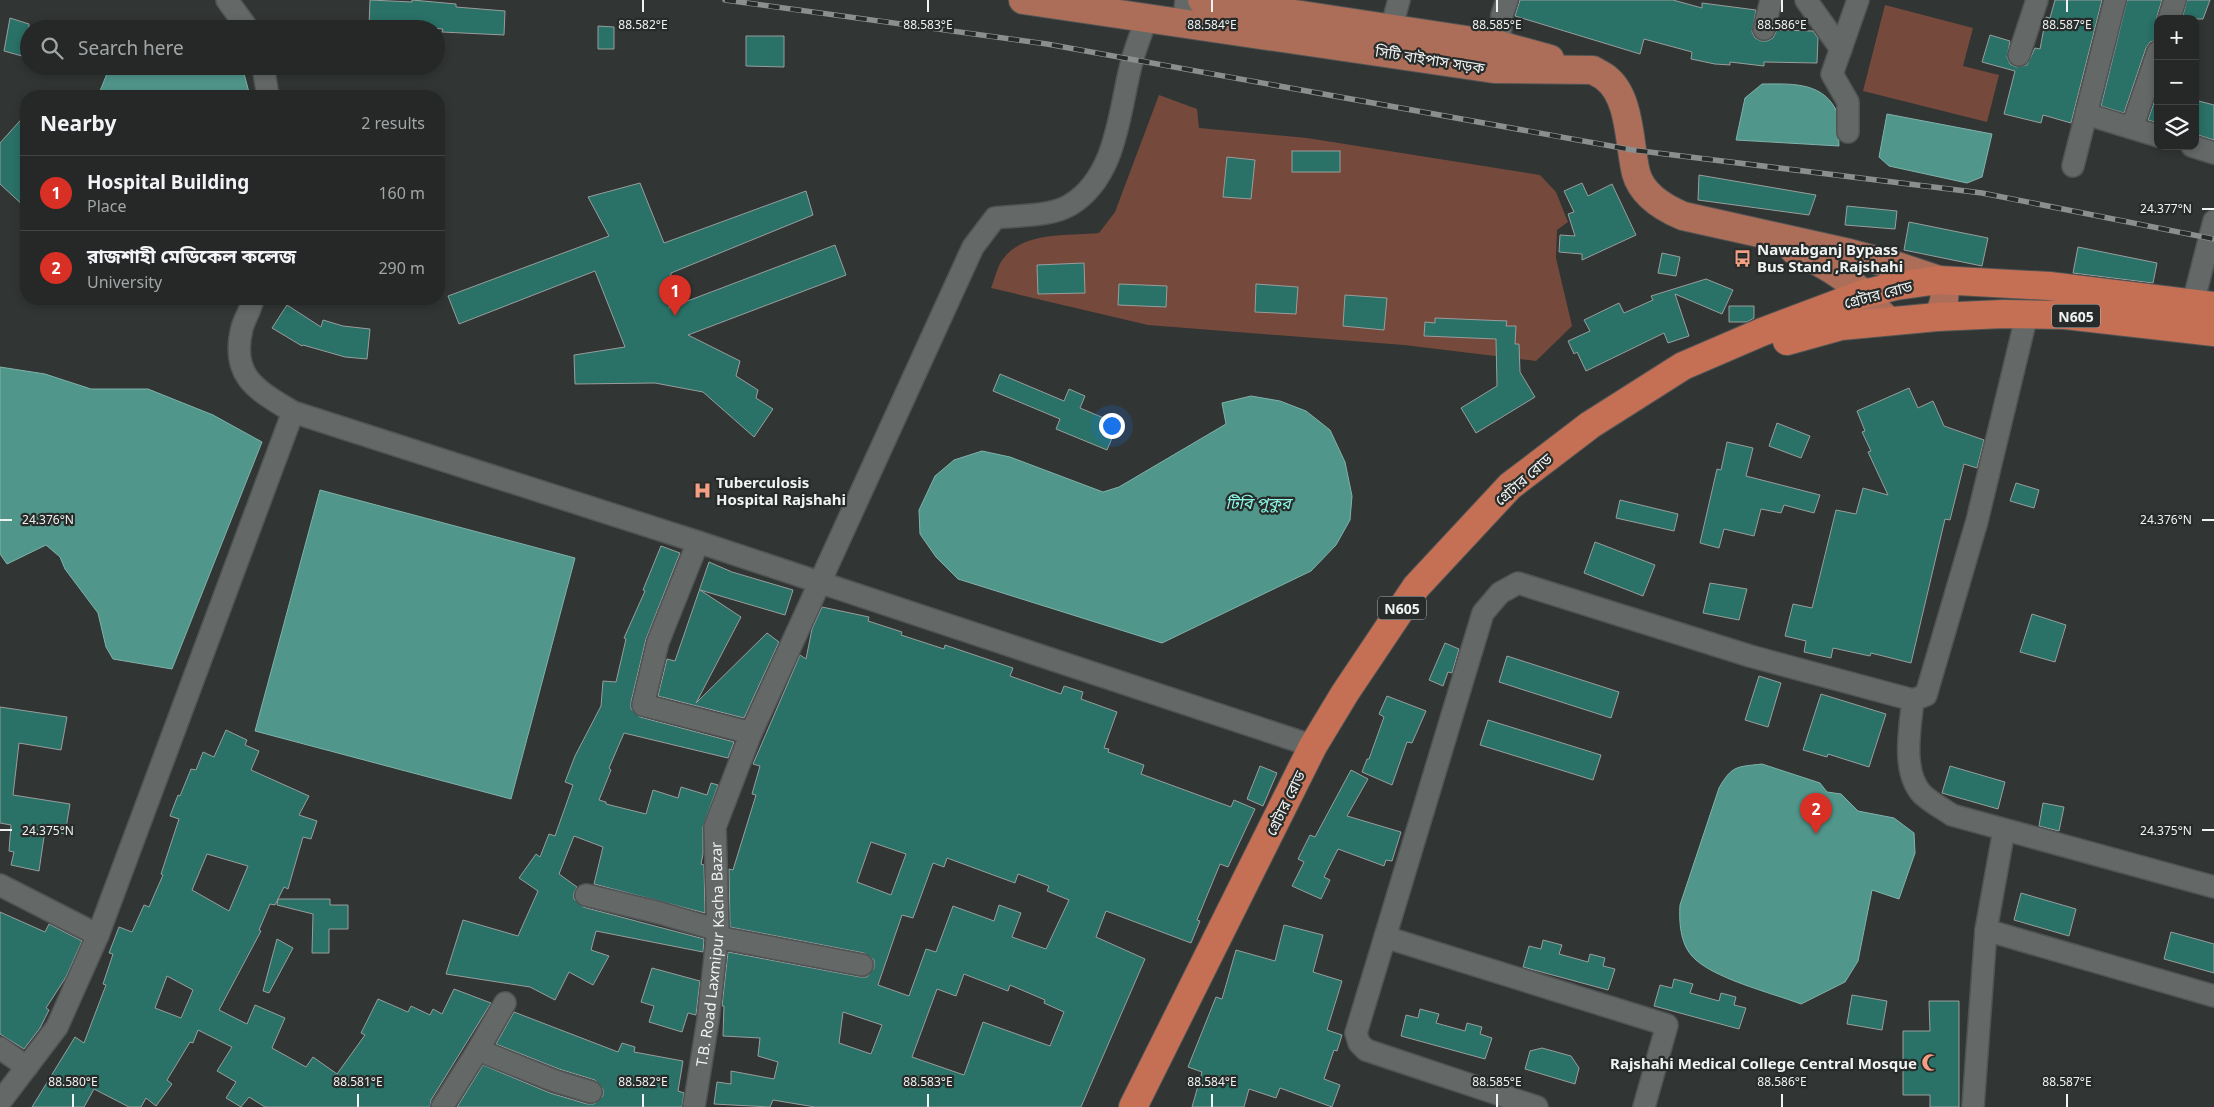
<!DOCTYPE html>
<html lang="en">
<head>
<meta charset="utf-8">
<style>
  :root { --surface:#252827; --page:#313433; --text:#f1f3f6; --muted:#a3a6a7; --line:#424444; --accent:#d93025 }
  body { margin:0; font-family:"Noto Sans","Noto Sans Bengali",sans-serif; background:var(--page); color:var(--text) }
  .controls { position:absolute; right:15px; top:15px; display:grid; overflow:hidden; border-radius:10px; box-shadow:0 2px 8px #0003 }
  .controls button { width:45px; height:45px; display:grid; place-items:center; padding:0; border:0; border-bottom:1px solid var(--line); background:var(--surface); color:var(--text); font:25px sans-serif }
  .you { position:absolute; left:1111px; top:425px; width:18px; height:18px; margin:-12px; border:4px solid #fff; border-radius:50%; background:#1a73e8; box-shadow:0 0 0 8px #1a73e833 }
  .badge { display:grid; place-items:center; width:32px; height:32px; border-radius:50%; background:var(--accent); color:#fff; font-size:16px; font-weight:700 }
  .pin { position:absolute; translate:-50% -41px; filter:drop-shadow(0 1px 2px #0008) }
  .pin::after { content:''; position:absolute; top:26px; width:18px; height:15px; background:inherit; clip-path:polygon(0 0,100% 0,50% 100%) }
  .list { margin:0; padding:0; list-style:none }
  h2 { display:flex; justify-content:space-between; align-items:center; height:65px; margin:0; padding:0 20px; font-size:21px }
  h2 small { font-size:16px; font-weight:400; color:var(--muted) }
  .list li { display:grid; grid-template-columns:32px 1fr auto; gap:15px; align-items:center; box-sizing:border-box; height:75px; padding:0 20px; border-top:1px solid var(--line) }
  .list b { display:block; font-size:19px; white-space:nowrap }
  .list p { margin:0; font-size:16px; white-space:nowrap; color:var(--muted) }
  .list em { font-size:16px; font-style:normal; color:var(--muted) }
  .icon { flex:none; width:28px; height:28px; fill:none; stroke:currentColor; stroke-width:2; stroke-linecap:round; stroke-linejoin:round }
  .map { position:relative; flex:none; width:2214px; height:1107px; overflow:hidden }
  .search { position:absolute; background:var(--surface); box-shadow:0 2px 8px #0003; left:20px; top:20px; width:425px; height:55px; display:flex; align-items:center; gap:12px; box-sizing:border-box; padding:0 18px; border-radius:28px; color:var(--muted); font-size:19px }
  .panel { position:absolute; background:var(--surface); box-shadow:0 2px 8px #0003; left:20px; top:90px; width:425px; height:215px; border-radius:20px }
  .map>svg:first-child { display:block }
  .green { fill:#754a3c }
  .water { fill:#51968b; stroke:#81b2aa }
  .building { fill:#2a7167; stroke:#999e9d; fill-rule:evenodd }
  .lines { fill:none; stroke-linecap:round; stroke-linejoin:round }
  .minor-casing { stroke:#515454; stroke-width:24 }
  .primary-casing { stroke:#515454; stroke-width:30 }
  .trunk-casing { stroke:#515454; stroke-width:30 }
  .minor { stroke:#646968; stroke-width:21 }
  .primary { stroke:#ad6e59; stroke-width:28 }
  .trunk { stroke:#c57054; stroke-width:28 }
  .rail-casing { stroke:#8b8f8e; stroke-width:5.5 }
  .rail { stroke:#272b2a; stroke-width:4; stroke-dasharray:11; stroke-linecap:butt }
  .ticks { fill:none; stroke:#f0f3f2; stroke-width:2 }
  .labels { text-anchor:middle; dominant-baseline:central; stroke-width:4.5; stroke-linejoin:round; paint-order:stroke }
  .shield { fill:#272b2a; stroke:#b4b7b6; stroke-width:1 }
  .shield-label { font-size:14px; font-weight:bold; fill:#f0f3f2 }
  .street-label { font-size:15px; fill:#f0f3f2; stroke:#272b2a }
  .poi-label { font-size:15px; font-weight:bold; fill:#f0f3f2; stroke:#272b2a; text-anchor:start }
  .water-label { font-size:16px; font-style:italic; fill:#8cf7e5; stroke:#272b2a }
  .ticks-label { font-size:12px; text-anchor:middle; fill:#f0f3f2; stroke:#272b2a; stroke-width:4.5; stroke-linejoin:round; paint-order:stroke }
</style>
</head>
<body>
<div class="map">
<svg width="2214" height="1107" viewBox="0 0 2214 1107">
  <rect width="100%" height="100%" fill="#313534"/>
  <!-- green -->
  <g class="green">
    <path d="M1885,5L1973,28L1963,66L1999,75L1987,122L1863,91Z"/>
    <path d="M1159,95L1197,109L1199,128L1307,138L1540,175L1556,192L1568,222L1557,230L1556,258L1572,326L1536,361L1404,345L1148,325L991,288C995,279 997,266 1003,259C1023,231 1069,236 1099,233L1115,212Z"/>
  </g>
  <!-- water -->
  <g class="water">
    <path d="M110,66H242L250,96H98Z"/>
    <path d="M1762,84C1788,84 1820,81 1835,108C1841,117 1838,136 1839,146L1736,140L1745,98Z"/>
    <path d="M1887,114L1992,134L1982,177L1967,183L1889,166L1879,157Z"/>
    <path d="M0,367L45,374L91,389H148L213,415L262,442L172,669L113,659L106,647L98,613L65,569L60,557L46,545L7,564L0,554Z"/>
    <path d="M1251,396L1280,401L1306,411L1330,430L1345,462L1352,496L1350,520L1336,545L1311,571L1162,643L958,579L936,557L920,534L919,510L935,476L954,460L982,451L1010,457L1103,492L1119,487L1226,424L1222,403Z"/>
    <path d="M320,490L575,558L511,799L255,731Z"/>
    <path d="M1762,764L1820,783L1827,792L1841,794L1858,811L1894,818L1914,833L1915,853L1899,899L1872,890L1858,961L1845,982L1801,1004C1772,993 1711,978 1692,956C1680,943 1679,921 1680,905L1719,788C1732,765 1737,767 1762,764Z"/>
  </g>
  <!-- building -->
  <g class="building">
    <path d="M370,0L412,2V0L456,4V7L505,11L504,35L442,32L443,29L408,26V29L369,26Z"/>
    <path d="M1520,0H1673L1702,8V3L1756,10L1752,32L1755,38L1761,41H1767L1773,38L1777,30L1813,31L1818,38L1817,63L1764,62V66L1730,62V65L1715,64L1691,59L1692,52L1644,39L1640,54L1515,16Z"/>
    <path d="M2055,0H2102L2071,123L2043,115L2041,123L2004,114L2015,71L1982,62L1990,35L2010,41L2007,57L2010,64L2016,67L2027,65L2035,48L2040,49L2046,17L2050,18Z"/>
    <path d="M2127,0H2162L2157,16L2158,40L2150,42L2146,48L2124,113L2101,106Z"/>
    <path d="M2187,0H2210L2203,19H2182Z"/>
    <path d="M10,18L29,24V58L4,51Z"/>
    <path d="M598,26L614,27V49H598Z"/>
    <path d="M746,36H784V67L746,66Z"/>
    <path d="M2158,91V123L2148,120Z"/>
    <path d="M2195,100L2214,105V140L2195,134Z"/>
    <path d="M26,114V208L0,184V143Z"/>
    <rect x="1292" y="151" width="48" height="21"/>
    <path d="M1227,157L1255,160L1251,199L1223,197Z"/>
    <path d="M1699,175L1816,195L1809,215L1698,200Z"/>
    <path d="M640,183L664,243L806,191L813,215L671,273L669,308L835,245L846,275L688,335L740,361L736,376L758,390L756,398L773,409L754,437L703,392L655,383L575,384L574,355L625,347L595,271L459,324L448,296L609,236L588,197Z"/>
    <path d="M1582,183L1588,196L1612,184L1636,235L1582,260V254L1559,252L1560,235L1575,236L1568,214L1574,212L1564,191Z"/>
    <path d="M1847,206L1897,211L1895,229L1845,225Z"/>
    <path d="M1909,222L1988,238L1982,266L1904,250Z"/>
    <path d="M2078,247L2157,263L2153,283L2073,273Z"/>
    <path d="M1662,253L1680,257L1676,276L1658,273Z"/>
    <path d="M1084,263L1085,293L1038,294L1037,265Z"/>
    <path d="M1706,279L1733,290L1722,314L1675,294L1689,336L1668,343L1664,333L1586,371L1577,352L1574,354L1568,341L1590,331L1584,320L1619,303L1624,313L1653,300L1651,296Z"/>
    <path d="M1119,284L1167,286L1166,307L1118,305Z"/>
    <path d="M1256,284L1298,287L1296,314L1255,312Z"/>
    <path d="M1345,295L1387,298L1384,330L1343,326Z"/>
    <path d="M287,305L321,327L323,320L343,326L370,329L367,359L345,357L303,345L302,346L272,328Z"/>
    <path d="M1729,306H1754V318L1747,322H1729Z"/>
    <path d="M1435,318L1507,321L1506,326H1516L1515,344H1519L1520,372L1535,397L1476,433L1461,408L1497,386L1496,339L1424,336L1425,322L1435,323Z"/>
    <path d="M1000,374L1064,401L1069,389L1085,396L1080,408L1118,424L1107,450L1056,429L1060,419L993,391Z"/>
    <path d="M1909,388L1918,408L1933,401L1944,426L1984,440L1977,468L1964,464L1950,520L1945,519L1911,663L1871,653L1870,656L1833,648L1831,658L1804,652L1806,641L1785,636L1793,604L1812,608L1836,510L1856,514L1863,488L1888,495L1868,452L1871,451L1862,432L1865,431L1857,411Z"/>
    <path d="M1777,423L1810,436L1801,458L1769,446Z"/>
    <path d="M1727,442L1753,448L1746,476L1820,495L1814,513L1784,505L1781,513L1761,509L1754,536L1724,529L1719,548L1700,543L1717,469L1721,470Z"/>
    <path d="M2016,483L2039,490L2034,508L2010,501Z"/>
    <path d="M1620,500L1678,514L1674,531L1616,518Z"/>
    <path d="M1595,542L1655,565L1643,596L1584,573Z"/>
    <path d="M661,546L680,553L646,639L631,702V709L640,717L734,742L728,758L624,733L609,768L611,770L599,800L606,802V804L646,814L653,790L678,798L681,787L707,795L711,783L718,785L703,827V854L701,864L704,865L705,913L594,884L603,847L574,836L559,874L577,887L574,893V899L583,907L704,939L703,952L596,931L591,950L609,956L593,985L569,972L555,1000L530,987L446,974L463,920L518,936L538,891L519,878L536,854L540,857L549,834L555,836L573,785L565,782L575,756L601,706L603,681L616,682L626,639L624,638L645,591L643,590Z"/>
    <path d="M709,562L732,572L793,590L785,615L700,590L741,617L696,703L767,633L779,642L744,718L658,696L667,659L675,661Z"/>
    <path d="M1710,583L1747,589L1739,620L1703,613Z"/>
    <path d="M822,607L869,617L868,621L902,632L901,635L944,649L945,645L1013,668L1010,676L1061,694L1064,686L1083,692L1081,699L1117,712L1104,748L1109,749L1108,752L1144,765L1141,774L1231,807L1234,800L1255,809L1228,867L1220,864L1197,920L1200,921L1191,943L1106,911L1096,937L1145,959L1081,1107H815L773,1100L770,1107L714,1104L717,1082L731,1084V1071L774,1079L778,1062L758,1056L760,1038L723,1036L724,1006H722L728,952L860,977H867L874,968V960L864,953L730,927L729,869L733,870L756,795L752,794L760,766L753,764L800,655L806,659L812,629ZM871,842L906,854L891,895L857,882ZM947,858L1015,883L1018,874L1049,886L1047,891L1069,900L1046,949L1012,937L1021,913L999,905L994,921L953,906L936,952L926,949L909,996L878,985L902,915L913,918L933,863L944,867ZM964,974L1008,991L1010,985L1045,1000L1044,1003L1064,1012L1050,1046L983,1022L964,1075L912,1057L937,989L956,996ZM843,1012L882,1025L871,1054L839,1043Z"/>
    <path d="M2032,614L2066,625L2055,662L2020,652Z"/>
    <path d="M1445,643L1459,649L1452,673L1448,672L1443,686L1429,680Z"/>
    <path d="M1507,656L1619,692L1611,718L1499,682Z"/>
    <path d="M1759,676L1781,683L1768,727L1745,720Z"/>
    <path d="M1821,694L1886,714L1869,767L1828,754L1827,757L1803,750Z"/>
    <path d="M1387,696L1426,711L1412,743L1407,742L1392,785L1362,772L1367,759H1369L1384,717L1379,714Z"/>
    <path d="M0,707L67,717L61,750L19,743L13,795L70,804L65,834L45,830L39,871L11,865L14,852L9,851L11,825L0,823Z"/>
    <path d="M1488,720L1601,755L1593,780L1480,745Z"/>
    <path d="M226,730L247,740L245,745L259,751L251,770L309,796L299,815L317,821L311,839L303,837L288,889L284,887L275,905L270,904L259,930L261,931L219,1010L247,1024L255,1005L285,1018L272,1048L306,1067L313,1057L337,1074L365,1035L361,1033L378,999L408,1012L411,1006L430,1015L433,1009L442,1014L454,989L491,1003L431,1100L430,1107H265L249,1097L241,1107L226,1098L236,1082L217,1071L232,1047L198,1030L193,1043L190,1042L167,1080L172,1084L156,1106L146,1098L141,1107H129L94,1089L84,1107H32L75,1037L84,1043L106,985L103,984L113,954L109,953L119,927L132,932L144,905L149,907L163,875L161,874L179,819L170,816L178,795L180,796L191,769L196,770L203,752L214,757ZM207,854L248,866L229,911L192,890ZM167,976L193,990L181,1018L155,1008Z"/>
    <path d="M1260,766L1277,773L1263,806L1247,799Z"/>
    <path d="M1950,766L2005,782L1998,809L1942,793Z"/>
    <path d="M1351,770L1368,779L1347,816L1401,832L1392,861L1386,860L1384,866L1338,849L1324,877L1330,880L1321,899L1292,886L1304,862L1298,859L1310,835L1315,837Z"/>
    <path d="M2043,803L2064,807L2059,831L2039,826Z"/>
    <path d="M2021,893L2076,909L2069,936L2014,920Z"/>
    <path d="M278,899H330V905H348V929H329V953H312L313,914L277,905Z"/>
    <path d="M0,912L45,932L49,924L82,941L66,977L46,1008L49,1010L40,1028L24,1049L0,1034Z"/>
    <path d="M1284,925L1323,935L1313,972L1342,981L1327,1030L1342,1035L1337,1051L1334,1050L1324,1079L1340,1085L1332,1107L1280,1088L1276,1098L1249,1089L1244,1107H1192L1202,1072L1188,1067L1216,997L1222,999L1236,950L1275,961Z"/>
    <path d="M2171,932L2214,944V973L2164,959Z"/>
    <path d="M277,939L293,948L269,993L263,991Z"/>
    <path d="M1543,940L1562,945L1559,954L1588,962L1590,954L1605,958L1603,966L1615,969L1608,990L1523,967L1529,946L1541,949Z"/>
    <path d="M652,968L700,981L696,1015L688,1013L682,1032L649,1022L654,1006L641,1002Z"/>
    <path d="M1674,979L1693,984L1690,993L1719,1001L1721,993L1736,997L1734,1005L1746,1008L1739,1029L1654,1006L1660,985L1672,988Z"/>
    <path d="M1852,995L1887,1001L1882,1030L1847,1024Z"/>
    <path d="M1929,1001H1959V1107H1930V1095H1903V1031H1930Z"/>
    <path d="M1420,1009L1439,1014L1436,1023L1465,1031L1467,1023L1482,1027L1480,1034L1492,1038L1485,1059L1401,1036L1406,1015L1418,1018Z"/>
    <path d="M514,1012L618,1052L622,1043L635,1047L634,1052L683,1061L678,1091L684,1093L682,1107H457L483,1065L550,1093L587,1104H594L603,1096V1089L595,1080L559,1069L496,1044Z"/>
    <path d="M1542,1048L1571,1056L1579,1068L1575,1084L1525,1069L1530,1051Z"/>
  </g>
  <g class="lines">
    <defs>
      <g id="minor">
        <path d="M227,0L248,29"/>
        <path d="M1806,0L1841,49"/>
        <path d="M2169,19L2175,0"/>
        <path d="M1184,23L1186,0"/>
        <path d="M1391,29L1399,0"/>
        <path d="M1764,29L1771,0"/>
        <path d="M1499,45L1502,15L1507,0"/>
        <path d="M2019,55L2037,0"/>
        <path d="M263,66L268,96"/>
        <path d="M2086,114L2158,136"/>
        <path d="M2132,128L2158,52"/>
        <path d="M1848,132V102L1832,74L1858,0"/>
        <path d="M2192,146L2214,153"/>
        <path d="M2073,166L2115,0"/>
        <path d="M253,299C251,309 245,318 242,328C230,377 257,390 293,412L698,542L1313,746"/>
        <path d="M2193,303L2214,221"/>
        <path d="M698,542L658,642L643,705L751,733"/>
        <path d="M1913,700C1910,728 1901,773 1923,795C1932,803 1943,809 1952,815L2214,887"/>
        <path d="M0,885L98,935"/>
        <path d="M586,895L660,913L718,930"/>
        <path d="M1986,930L2214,996"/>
        <path d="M717,937L862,965"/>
        <path d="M1385,937L1667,1025L1644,1107"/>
        <path d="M0,1048L27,1067"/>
        <path d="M478,1050L555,1081L591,1092"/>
        <path d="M0,1102L57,1027L98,935L293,412"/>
        <path d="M442,1107L478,1050L505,1003"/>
        <path id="s1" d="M694,1107L708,1020L718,930L715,827L751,733L973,247L995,218C1018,215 1050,217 1070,205C1118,176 1119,109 1132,61C1136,46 1142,32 1147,17"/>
        <path d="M1537,1107L1366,1050L1359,1043L1356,1033L1483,613L1500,593L1518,583L1750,656L1913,700L1926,695L1977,521L2027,314"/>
        <path d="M1973,1107L1986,930L2004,830"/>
      </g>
      <g id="primary">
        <path d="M1023,0L1494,69L1593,70C1597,73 1603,75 1606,78C1631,97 1629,145 1636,173C1642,195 1664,208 1683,216L1849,253L1894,265L1939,280C1948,292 1945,304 1937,317"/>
        <path d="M1202,0L1499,45L1550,59"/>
        <path d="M1794,250C1819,261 1844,275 1863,294C1873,303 1878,314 1890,321"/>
      </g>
      <g id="trunk">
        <path d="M1787,341L1841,326L1937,317L2003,314L2065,315L2214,332"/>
        <path d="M1133,1107L1313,746L1345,693L1416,587L1510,486L1590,425L1683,366L1762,332L1863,294L1896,286L1939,280L2049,286L2214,306"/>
      </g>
    </defs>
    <!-- minor casing -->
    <use href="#minor" class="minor-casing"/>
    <!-- primary casing -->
    <use href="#primary" class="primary-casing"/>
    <!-- trunk casing -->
    <use href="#trunk" class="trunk-casing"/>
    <!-- minor -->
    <use href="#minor" class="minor"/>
    <!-- primary -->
    <use href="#primary" class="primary"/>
    <!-- trunk -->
    <use href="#trunk" class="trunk"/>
    <defs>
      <path id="rail" d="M725,0L1047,44L1633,150L1982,193L2214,239"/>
    </defs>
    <!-- rail casing -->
    <use href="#rail" class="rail-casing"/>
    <!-- rail -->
    <use href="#rail" class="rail"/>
  </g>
  <!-- ticks -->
  <path class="ticks" d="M643,0V12M928,0V12M1212,0V12M1497,0V12M1782,0V12M2067,0V12M2202,209H2214M0,520H12M2202,520H2214M0,830H12M2202,830H2214M73,1094V1107M358,1094V1107M643,1094V1107M928,1094V1107M1212,1094V1107M1497,1094V1107M1782,1094V1107M2067,1094V1107"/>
  <!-- icons -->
  <defs>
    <symbol id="bus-bare" viewBox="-9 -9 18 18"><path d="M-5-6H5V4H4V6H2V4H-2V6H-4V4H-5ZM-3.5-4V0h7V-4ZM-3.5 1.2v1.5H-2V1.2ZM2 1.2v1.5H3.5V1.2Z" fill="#f39f84" stroke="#272b2a" stroke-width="2.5" paint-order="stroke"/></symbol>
    <symbol id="hospital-bare" viewBox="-9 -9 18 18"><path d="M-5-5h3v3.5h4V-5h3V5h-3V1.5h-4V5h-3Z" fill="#f39f84" stroke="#272b2a" stroke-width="2.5" paint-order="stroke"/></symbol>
    <symbol id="mosque-bare" viewBox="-9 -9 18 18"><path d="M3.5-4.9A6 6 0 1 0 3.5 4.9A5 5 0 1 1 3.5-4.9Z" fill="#f39f84" stroke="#272b2a" stroke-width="2.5" paint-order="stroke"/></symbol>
  </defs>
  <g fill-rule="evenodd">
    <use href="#bus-bare" x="1730" y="246" width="25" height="25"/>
    <use href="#hospital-bare" x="690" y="478" width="25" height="25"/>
    <use href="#mosque-bare" x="1918" y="1050" width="25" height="25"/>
  </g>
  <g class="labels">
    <!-- shield labels -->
    <g class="shield">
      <rect x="2052" y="304.5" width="48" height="23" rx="4"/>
      <rect x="1378" y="596.5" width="48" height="23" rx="4"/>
    </g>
    <g class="shield-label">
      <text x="2076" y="316">N605</text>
      <text x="1402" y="608">N605</text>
    </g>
    <!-- street labels -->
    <g class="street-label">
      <text transform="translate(1430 59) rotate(9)">সিটি বাইপাস সড়ক</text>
      <text transform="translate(1878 294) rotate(-15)">গ্রেটার রোড</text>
      <text transform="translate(1523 479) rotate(-41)">গ্রেটার রোড</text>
      <text transform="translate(1285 803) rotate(-64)">গ্রেটার রোড</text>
      <text stroke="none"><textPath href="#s1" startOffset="154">T.B. Road Laxmipur Kacha Bazar</textPath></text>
    </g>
    <!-- poi labels -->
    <g class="poi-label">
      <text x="1757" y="249">Nawabganj Bypass<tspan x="1757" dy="17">Bus Stand ,Rajshahi</tspan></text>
      <text x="716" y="482">Tuberculosis<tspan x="716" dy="17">Hospital Rajshahi</tspan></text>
      <text x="1917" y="1063" text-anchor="end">Rajshahi Medical College Central Mosque</text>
    </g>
    <!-- water labels -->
    <g class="water-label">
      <text x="1258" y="503">টিবি পুকুর</text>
    </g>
  </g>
  <g class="ticks-label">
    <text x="643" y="29">88.582°E</text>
    <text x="928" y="29">88.583°E</text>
    <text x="1212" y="29">88.584°E</text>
    <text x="1497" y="29">88.585°E</text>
    <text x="1782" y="29">88.586°E</text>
    <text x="2067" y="29">88.587°E</text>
    <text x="2166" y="213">24.377°N</text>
    <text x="48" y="524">24.376°N</text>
    <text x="2166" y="524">24.376°N</text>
    <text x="48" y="835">24.375°N</text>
    <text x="2166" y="835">24.375°N</text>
    <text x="73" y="1086">88.580°E</text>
    <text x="358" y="1086">88.581°E</text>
    <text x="643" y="1086">88.582°E</text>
    <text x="928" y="1086">88.583°E</text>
    <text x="1212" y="1086">88.584°E</text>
    <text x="1497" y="1086">88.585°E</text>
    <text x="1782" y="1086">88.586°E</text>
    <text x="2067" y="1086">88.587°E</text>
  </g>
</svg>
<div class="controls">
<button>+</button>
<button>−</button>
<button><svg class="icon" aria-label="layers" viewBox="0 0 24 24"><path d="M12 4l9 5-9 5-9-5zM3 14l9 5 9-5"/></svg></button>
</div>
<div class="you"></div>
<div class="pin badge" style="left:675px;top:316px">1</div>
<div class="pin badge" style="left:1816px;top:834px">2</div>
<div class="search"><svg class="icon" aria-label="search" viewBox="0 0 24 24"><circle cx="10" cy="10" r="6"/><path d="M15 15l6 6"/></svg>Search here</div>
<section class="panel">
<h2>Nearby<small>2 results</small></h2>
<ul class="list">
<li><span class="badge">1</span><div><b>Hospital Building</b><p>Place</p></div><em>160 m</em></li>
<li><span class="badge">2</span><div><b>রাজশাহী মেডিকেল কলেজ</b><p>University</p></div><em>290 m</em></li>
</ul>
</section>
</div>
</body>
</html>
